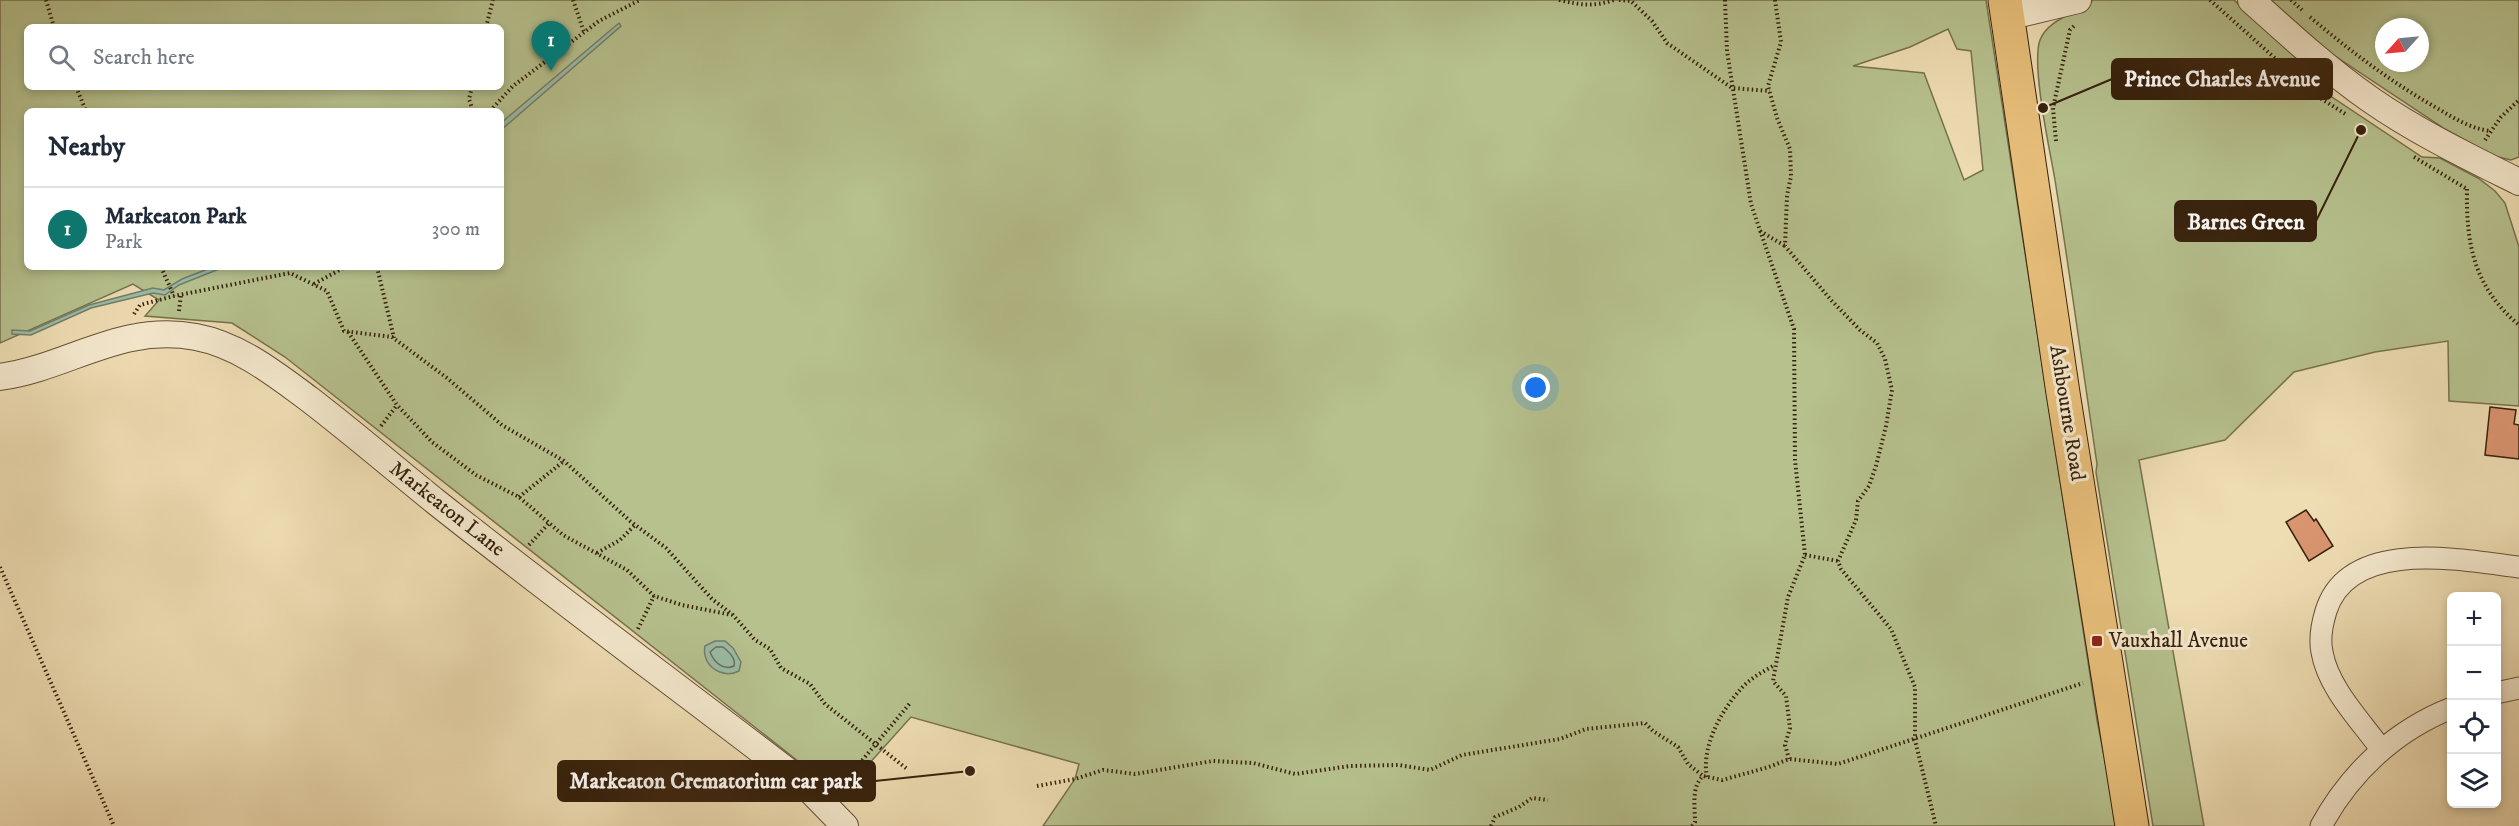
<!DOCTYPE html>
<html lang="en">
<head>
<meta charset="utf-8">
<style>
  :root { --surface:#fff; --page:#f6f6f7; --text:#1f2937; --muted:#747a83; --line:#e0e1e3; --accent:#0f766e }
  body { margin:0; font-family:"IM FELL DW Pica",serif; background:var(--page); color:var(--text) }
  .controls { position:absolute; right:18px; bottom:18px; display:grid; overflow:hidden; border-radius:9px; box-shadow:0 3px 9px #0003 }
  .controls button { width:54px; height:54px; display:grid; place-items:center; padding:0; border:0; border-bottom:2px solid var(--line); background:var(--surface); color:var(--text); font:30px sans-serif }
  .compass { position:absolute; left:2375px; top:18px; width:54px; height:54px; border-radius:50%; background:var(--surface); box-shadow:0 3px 9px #0003; rotate:243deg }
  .you { position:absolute; left:1536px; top:388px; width:21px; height:21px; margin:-15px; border:4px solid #fff; border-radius:50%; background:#1a73e8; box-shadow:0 0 0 9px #1a73e833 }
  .badge { display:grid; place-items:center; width:39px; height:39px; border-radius:50%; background:var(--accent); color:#fff; font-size:20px; font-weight:700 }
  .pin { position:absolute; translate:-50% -50px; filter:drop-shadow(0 2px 3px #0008) }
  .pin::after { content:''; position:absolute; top:32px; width:21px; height:18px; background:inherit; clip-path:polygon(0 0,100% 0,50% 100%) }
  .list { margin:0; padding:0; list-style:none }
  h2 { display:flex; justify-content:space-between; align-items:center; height:78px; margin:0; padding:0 24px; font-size:26px }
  h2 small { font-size:20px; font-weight:400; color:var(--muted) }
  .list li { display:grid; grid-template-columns:39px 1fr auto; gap:18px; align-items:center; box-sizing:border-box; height:84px; padding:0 24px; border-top:2px solid var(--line) }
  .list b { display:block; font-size:22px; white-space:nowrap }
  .list p { margin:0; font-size:20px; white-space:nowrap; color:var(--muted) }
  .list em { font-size:20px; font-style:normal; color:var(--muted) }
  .icon { flex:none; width:33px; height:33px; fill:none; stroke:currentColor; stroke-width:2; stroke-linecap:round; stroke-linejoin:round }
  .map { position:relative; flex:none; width:2519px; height:826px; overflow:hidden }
  .search { position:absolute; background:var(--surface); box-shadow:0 3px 9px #0003; left:24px; top:24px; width:480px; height:66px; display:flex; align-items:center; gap:15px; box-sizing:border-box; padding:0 21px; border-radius:9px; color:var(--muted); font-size:22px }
  .panel { position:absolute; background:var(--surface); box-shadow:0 3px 9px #0003; left:24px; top:108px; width:480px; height:162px; border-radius:9px }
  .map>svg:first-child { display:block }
  .green { fill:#b6c18e; stroke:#76724e; stroke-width:1.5; fill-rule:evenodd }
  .water { fill:#9bbca7; stroke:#737e69; stroke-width:1.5 }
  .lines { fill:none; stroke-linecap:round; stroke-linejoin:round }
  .shore { stroke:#696f5a; stroke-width:1.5 }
  .building { fill:#d99470; stroke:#37220d; stroke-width:1.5 }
  .minor-casing { stroke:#655036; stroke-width:23 }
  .tertiary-casing { stroke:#655036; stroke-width:28 }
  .trunk-casing { stroke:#37220d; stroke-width:35 }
  .path { stroke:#37220d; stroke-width:4; stroke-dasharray:1.5 3; stroke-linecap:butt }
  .minor { stroke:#f4e8cd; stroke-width:21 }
  .tertiary { stroke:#f4e8cd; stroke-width:26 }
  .trunk { stroke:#e7be79; stroke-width:33 }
  .poi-dot { fill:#8f2418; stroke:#f4e8cd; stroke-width:2 }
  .labels { text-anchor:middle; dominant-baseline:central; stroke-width:6; stroke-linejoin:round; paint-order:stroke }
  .street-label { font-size:21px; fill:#37220d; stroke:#f4e8cd }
  .poi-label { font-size:21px; fill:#37220d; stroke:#f4e8cd; text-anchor:start }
  .leader { fill:none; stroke:#37220d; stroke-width:2 }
  .callout-dot { fill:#37220d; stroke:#f4e8cd; stroke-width:2 }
  .callout { fill:#37220d; stroke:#37220d; stroke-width:2 }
  .callout-label { font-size:22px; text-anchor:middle; font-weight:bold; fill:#fff }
</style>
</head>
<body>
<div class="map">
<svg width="2519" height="826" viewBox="0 0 2519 826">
  <rect width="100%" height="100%" fill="#eedcb2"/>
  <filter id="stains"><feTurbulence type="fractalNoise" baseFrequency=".00333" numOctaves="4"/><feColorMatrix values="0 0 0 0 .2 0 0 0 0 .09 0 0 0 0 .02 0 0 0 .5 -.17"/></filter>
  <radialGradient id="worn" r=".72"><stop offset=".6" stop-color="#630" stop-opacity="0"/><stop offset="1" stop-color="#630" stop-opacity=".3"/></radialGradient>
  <!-- green -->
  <g class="green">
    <path d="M0,0H1986L2097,720L2118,826H1043L1075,779L1079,764L911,717L841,795L285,357L232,323L145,316L159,300L133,284L0,343ZM27,27H501V87H27ZM1948,29L1957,49L1971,51L1983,170L1964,180L1924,73L1853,66L1910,47ZM27,111H501V267H27Z"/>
    <path d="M2093,0H2234L2311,72L2326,93L2422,157L2440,158L2478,178L2495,191L2505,203L2519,247V406L2449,401L2448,341L2375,352L2294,372L2225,440L2139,460L2204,826H2153L2096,472L2097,464C2083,370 2070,275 2055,180C2050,151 2031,65 2040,40C2049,18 2077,14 2093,0Z"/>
    <path d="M2271,0H2519V157L2511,160L2494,156L2445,129L2323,48ZM2384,27H2420V63H2384Z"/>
  </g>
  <!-- water -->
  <g class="water">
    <path d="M619,23L621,26L501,130V123Z"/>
    <path d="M213,267H224L179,285L165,295L153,293L91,308L31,335L12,334V330L30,331L89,305L153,288L164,290L182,279Z"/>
    <path d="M715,641H725L733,648L741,662L739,671C722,680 701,665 705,646Z"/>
  </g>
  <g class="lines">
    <!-- shore -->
    <path class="shore" d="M716,647H723C729,652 736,658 734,666C723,671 714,662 710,652Z"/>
  </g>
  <!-- building -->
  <g class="building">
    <path d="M2490,407L2516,410L2514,424L2519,425V459L2485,455Z"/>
    <path d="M2306,510L2314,521L2316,519L2333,546L2309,561L2286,522Z"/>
  </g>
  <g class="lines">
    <defs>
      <g id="minor">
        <path d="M2496,693L2519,688"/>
        <path d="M2381,749C2361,721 2328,688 2322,652C2319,638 2322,624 2326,611C2349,537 2462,560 2519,567"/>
        <path d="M2321,826C2350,773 2395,730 2452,708"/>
      </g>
      <g id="tertiary">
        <path d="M2251,0C2290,35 2328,70 2371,100C2417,132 2469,157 2519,182"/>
        <path d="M2007,17L2078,0"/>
        <path d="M0,377C70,367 120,323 196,337C239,345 275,374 309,399C352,432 394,468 436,502C557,598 681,689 803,783L845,826"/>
      </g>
      <path id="trunk" d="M2005,0L2063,393L2132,826"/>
    </defs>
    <!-- minor casing -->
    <use href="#minor" class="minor-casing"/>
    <!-- tertiary casing -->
    <use href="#tertiary" class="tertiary-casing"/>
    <!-- trunk casing -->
    <use href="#trunk" class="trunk-casing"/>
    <!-- path -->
    <g class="path">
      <path d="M46,0L54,27"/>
      <path d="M573,0L584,32"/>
      <path d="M1559,0C1580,5 1593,7 1614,0"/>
      <path d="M1619,0L1631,1L1652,21L1667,43L1732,88L1770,91"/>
      <path d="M1725,0L1727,51L1751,204L1794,329L1795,460L1805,555L1788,597L1773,681L1786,696L1790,728L1785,745L1789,759"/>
      <path d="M1775,0L1781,42L1768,86L1777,118L1790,149L1791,176L1787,196L1785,246L1831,300L1860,330L1877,343L1885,359L1892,390L1886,426L1876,466L1869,486L1858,501L1856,520L1838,561L1841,569L1891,629L1915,687V740L1936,826"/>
      <path d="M2210,0L2317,96L2347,115"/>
      <path d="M2291,0L2302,10"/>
      <path d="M2310,17C2350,51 2390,81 2435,107C2454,118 2469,128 2490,131"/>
      <path d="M486,27L493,0"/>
      <path d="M76,87L86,111"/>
      <path d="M472,87L469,99L473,111"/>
      <path d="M490,111L513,86L599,21L640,0"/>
      <path d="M2485,140L2501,117L2519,100"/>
      <path d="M2056,141L2053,108L2070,30L2074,26"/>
      <path d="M2414,157L2467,189"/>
      <path d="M2467,189C2466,245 2474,287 2519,325"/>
      <path d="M1760,231L1785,246"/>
      <path d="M161,267L174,296"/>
      <path d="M377,267L394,338"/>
      <path d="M314,284L345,267"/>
      <path d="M179,311L181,294"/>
      <path d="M134,314L140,305L174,296L290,273L327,291L344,331L392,337L447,378L502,425L564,461L630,521L666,548L712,599L733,615L755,640L770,649L781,668L810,684L825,704L907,769"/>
      <path d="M348,332L397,405L432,442L476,475L519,497L563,535L627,570L654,596L682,605L732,615"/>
      <path d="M381,426L397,405"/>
      <path d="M519,497L564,461"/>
      <path d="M529,545L549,523"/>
      <path d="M597,553L620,540L635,525"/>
      <path d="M1805,555L1838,561"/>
      <path d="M0,567L114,826"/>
      <path d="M638,629L654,596"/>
      <path d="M1707,777C1701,747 1721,711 1740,690C1749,679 1762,672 1775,665"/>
      <path d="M1037,786L1075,779L1103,770L1135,774L1213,761L1253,763L1295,774L1350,766L1399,765L1430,770L1462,755L1560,739L1586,729L1645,723L1653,731L1678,747L1688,764L1703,776"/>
      <path d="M839,788L911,702"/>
      <path d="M1491,826L1495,817L1519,807L1532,798L1548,800"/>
      <path d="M1692,826L1695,822C1695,807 1691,787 1703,776L1722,780L1769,767L1789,759L1838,764L2083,683"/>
    </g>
    <!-- minor -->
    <use href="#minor" class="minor"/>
    <!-- tertiary -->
    <use href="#tertiary" class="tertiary"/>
    <!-- trunk -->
    <use href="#trunk" class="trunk"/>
  </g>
  <!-- markers -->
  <rect class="poi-dot" x="2091" y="635" width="12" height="12" rx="3"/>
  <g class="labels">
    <!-- street labels -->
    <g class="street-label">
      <text transform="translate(2067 413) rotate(81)">Ashbourne Road</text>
      <text transform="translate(447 509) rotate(38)">Markeaton Lane</text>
    </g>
    <!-- poi labels -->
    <g class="poi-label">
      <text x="2109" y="641">Vauxhall Avenue</text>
    </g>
  </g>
  <!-- callouts -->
  <path class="leader" d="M2043 108L2112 79M2361 130L2316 221M970 771L875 781"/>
  <g class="callout-dot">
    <circle cx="2043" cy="108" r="6"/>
    <circle cx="2361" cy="130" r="6"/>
    <circle cx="970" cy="771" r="6"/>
  </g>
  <g class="callout">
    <rect x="2112" y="59" width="220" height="40" rx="6"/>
    <rect x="2175" y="201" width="141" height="40" rx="6"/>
    <rect x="558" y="761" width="317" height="40" rx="6"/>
  </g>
  <g class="callout-label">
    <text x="2222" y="86">Prince Charles Avenue</text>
    <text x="2246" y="229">Barnes Green</text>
    <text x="716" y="788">Markeaton Crematorium car park</text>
  </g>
  <rect width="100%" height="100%" filter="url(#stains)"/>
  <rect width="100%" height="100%" fill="url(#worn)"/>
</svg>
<div class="controls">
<button>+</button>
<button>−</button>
<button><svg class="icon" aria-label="locate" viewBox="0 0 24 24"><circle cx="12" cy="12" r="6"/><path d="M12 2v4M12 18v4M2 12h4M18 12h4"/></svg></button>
<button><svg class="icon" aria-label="layers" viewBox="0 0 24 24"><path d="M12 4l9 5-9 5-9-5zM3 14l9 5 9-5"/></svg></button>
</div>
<svg class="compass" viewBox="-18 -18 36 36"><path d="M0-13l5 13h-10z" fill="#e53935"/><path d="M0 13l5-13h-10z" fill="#747a83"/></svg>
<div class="you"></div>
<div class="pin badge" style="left:551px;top:71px">1</div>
<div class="search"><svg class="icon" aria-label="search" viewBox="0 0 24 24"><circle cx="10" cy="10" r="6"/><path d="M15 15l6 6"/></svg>Search here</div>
<section class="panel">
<h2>Nearby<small></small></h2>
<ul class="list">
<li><span class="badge">1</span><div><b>Markeaton Park</b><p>Park</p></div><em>300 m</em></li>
</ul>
</section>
</div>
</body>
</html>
